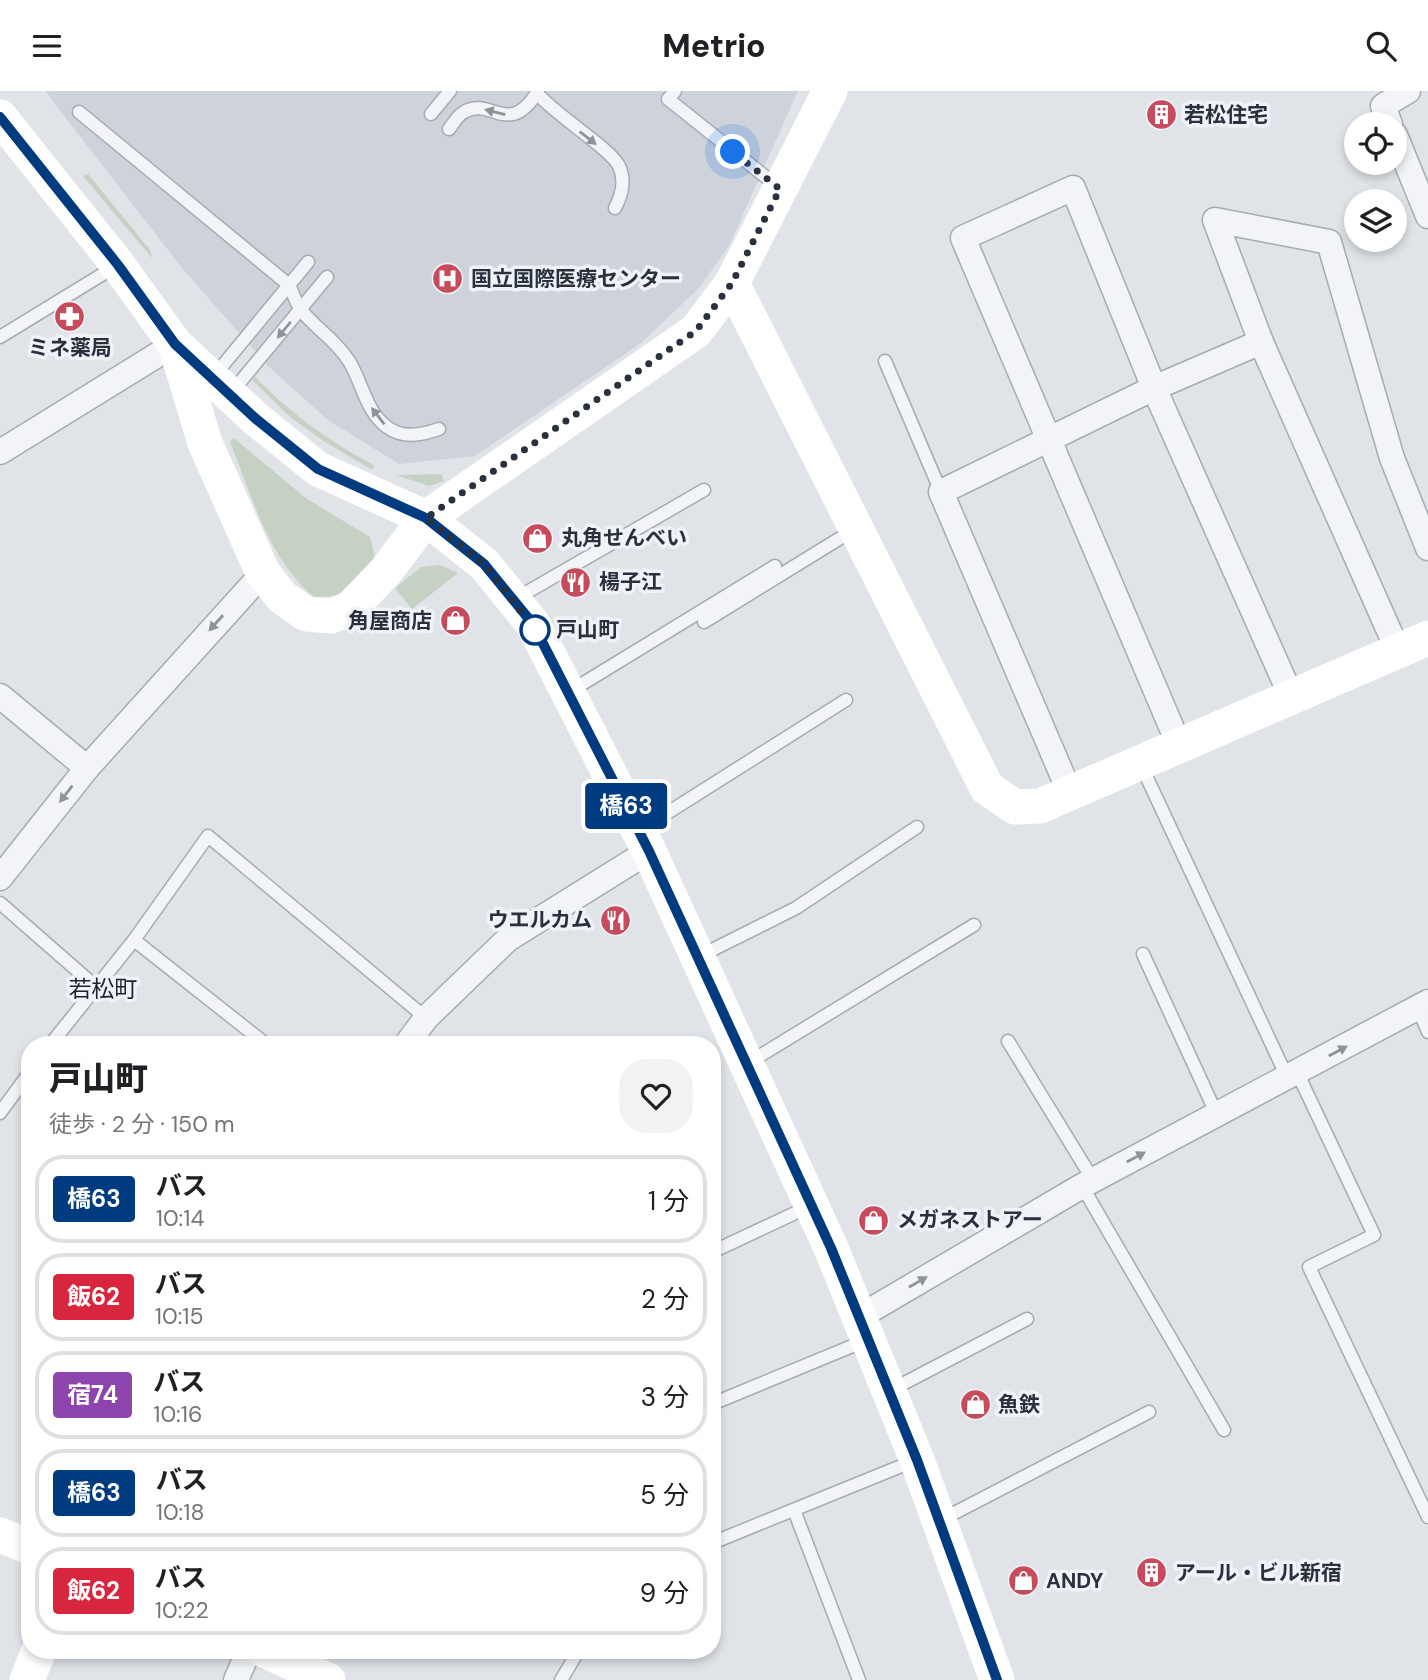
<!DOCTYPE html>
<html lang="ja">
<head>
<meta charset="utf-8">
<style>
  :root { --surface:#fff; --page:#f2f2f2; --text:#202124; --muted:#757577; --line:#e0e0e0 }
  body { margin:0; font-family:"DM Sans","Noto Sans JP",sans-serif; background:var(--page); color:var(--text); height:100vh; display:flex; flex-direction:column; font-size:26px; white-space:nowrap }
  * { box-sizing:border-box; margin:0 }
  p { font-size:23px; color:var(--muted) }
  .icon { flex:none; width:38px; height:38px; fill:none; stroke:currentColor; stroke-width:2; stroke-linecap:round; stroke-linejoin:round }
  .map { position:relative; flex:1; overflow:hidden }
  .sheet { position:absolute; left:21px; top:945px; width:700px; height:623px; display:flex; flex-direction:column; background:var(--surface); border-radius:28px; box-shadow:0 4px 10px #0003 }
  .sheet>* { flex:none }
  .badge { padding:0 14px; border-radius:5px; font-size:24px; line-height:46px }
  .controls { position:absolute; left:1344px; top:21px; display:grid; gap:14px }
  .controls a { display:grid; place-items:center; width:63px; height:63px; border-radius:50%; background:var(--surface); box-shadow:0 4px 10px #0003; font-size:35px }
  .you { position:absolute; width:35px; height:35px; margin:-18px; border:5px solid #fff; border-radius:50%; background:#1a73e8; box-shadow:0 0 0 10px #1a73e833 }
  .map>.badge { position:absolute; translate:-50% -50%; box-shadow:0 0 0 4px #fff }
  .round { display:grid; place-items:center; flex:none; width:74px; height:74px; border-radius:28px; background:var(--page) }
  .overview { display:flex; align-items:center; justify-content:space-between; height:119px; padding:0 28px }
  h1 { font-size:33px; font-weight:800; line-height:52px }
  ul { padding:0; list-style:none }
  li { display:flex; align-items:center; gap:21px; height:88px; margin:0 14px 10px; padding:0 14px; border:4px solid var(--line); border-radius:28px }
  li div { flex:1 }
  li b { display:block; font-size:26px }
  li em { font-style:normal }
  li .badge { min-width:77px; font-weight:700; text-align:center }
  header { display:flex; justify-content:space-between; align-items:center; height:91px; padding:0 28px; background:var(--surface); font-size:32px; font-weight:800 }
  .map>svg:first-child { display:block }
</style>
</head>
<body>
<header><svg class="icon" aria-label="menu" viewBox="0 0 24 24"><path d="M4 6h16M4 12h16M4 18h16"/></svg>Metrio<svg class="icon" aria-label="search" viewBox="0 0 24 24"><circle cx="10" cy="10" r="6"/><path d="M15 15l6 6"/></svg></header>
<div class="map">
<svg width="1428" height="1589" viewBox="0 0 1428 1589">
  <rect width="100%" height="100%" fill="#e0e3e8"/>
  <polygon fill="#ced2da" points="45,0 798,0 729,155 698,198 641,252 475,365 399,373 328,329 268,275 182,177"/>
  <g fill="#c5d1c2">
    <polygon points="88,83 150,159 152,167 83,85"/>
    <path d="M255 286C291 323 330 351 375 375L371 378 325 351 290 326 252 289Z"/>
    <path d="M234 347 307 408 370 446 375 467 337 505 314 506C268 467 252 405 230 351Z"/>
    <polygon points="441,383 444,390 429,395 396,384"/>
    <polygon points="440,474 458,482 412,518 395,497 421,476"/>
  </g>
  <g fill="none" stroke-linecap="round" stroke-linejoin="round">
    <defs>
      <g id="lane">
        <polyline points="675,0 668,8 777,95"/>
        <path d="M537 2C555 24 610 57 619 75 626 90 622 104 615 117"/>
        <path d="M79 21 289 194C293 202 296 212 301 219 316 238 334 247 349 270 362 291 366 321 387 336 403 348 421 344 439 338"/>
        <polyline points="431,23 450,0"/>
        <path d="M449 38C453 33 458 24 464 21 491 5 509 48 538 0"/>
        <polyline points="0,246 116,175"/>
        <polyline points="885,270 941,401"/>
        <polyline points="214,285 308,171"/>
        <polyline points="231,302 327,186"/>
        <polyline points="517,507 704,399"/>
        <polyline points="704,531 855,438"/>
        <polyline points="569,601 775,475"/>
        <polyline points="1141,674 1287,986"/>
        <polyline points="642,738 846,609"/>
        <polyline points="0,812 95,895"/>
        <polyline points="134,849 267,954"/>
        <polyline points="1143,863 1217,1024"/>
        <polyline points="700,865 796,817 917,736"/>
        <polyline points="1418,917 1428,941"/>
        <polyline points="1008,950 1093,1089"/>
        <polyline points="50,954 134,849 208,745 426,927"/>
        <polyline points="748,972 974,834"/>
        <polyline points="1297,981 1374,1144 1309,1176 1428,1426"/>
        <polyline points="0,1022 30,981"/>
        <polyline points="1082,1095 1224,1339"/>
        <polyline points="712,1161 810,1115"/>
        <polyline points="891,1299 1027,1228"/>
        <polyline points="712,1313 867,1249"/>
        <polyline points="794,1419 859,1589"/>
        <polyline points="941,1429 1149,1321"/>
        <polyline points="712,1452 916,1369"/>
        <polyline points="561,1589 579,1559"/>
      </g>
      <g id="street">
        <polyline points="1390,33 1383,15 1408,0"/>
        <polyline points="1395,44 1428,125"/>
        <polyline points="0,361 175,253"/>
        <polyline points="1398,560 1261,251 1215,129 1329,151 1392,367 1428,457"/>
        <polyline points="0,605 87,677"/>
        <polyline points="1179,654 963,147 1073,97 1154,297 1291,605"/>
        <polyline points="1070,702 941,401 1154,297 1261,251"/>
        <polyline points="0,787 87,677 263,482"/>
        <polyline points="406,954 426,927 508,848 649,760"/>
        <polyline points="859,1226 1082,1095 1428,911"/>
        <polyline points="236,1589 249,1559"/>
      </g>
    </defs>
    <use href="#lane" stroke="#a6aab2" stroke-width="15"/>
    <use href="#street" stroke="#a6aab2" stroke-width="27"/>
    <use href="#lane" stroke="#f2f4f7" stroke-width="12"/>
    <use href="#street" stroke="#f2f4f7" stroke-width="24"/>
    <g stroke="#fff" stroke-width="35">
      <polyline points="0,26 118,174 175,253 256,328 318,378 426,427 484,473 533,533 649,760 831,1157 917,1369 997,1589"/>
      <polyline points="732,192 987,697 1015,716 1040,715 1428,547"/>
      <polyline points="176,256 205,352 263,482 282,506 306,523 331,525 351,517 386,480 426,427 696,240 732,192 830,0"/>
      <polyline points="0,1444 30,1456"/>
      <polyline points="264,1559 328,1589"/>
      <polyline points="27,1589 39,1559"/>
    </g>
  </g>
  <defs><path id="oneway-solid" d="M-6-.8H1V-3.2L6.5 0L1 3.2V.8H-6Z" transform="scale(1.75)"/></defs>
  <g fill="#8e929a">
    <use href="#oneway-solid" transform="translate(495 21) rotate(-166)"/>
    <use href="#oneway-solid" transform="translate(588 47) rotate(38)"/>
    <use href="#oneway-solid" transform="translate(284 239) rotate(130)"/>
    <use href="#oneway-solid" transform="translate(378 325) rotate(-128)"/>
    <use href="#oneway-solid" transform="translate(216 532) rotate(132)"/>
    <use href="#oneway-solid" transform="translate(66 703) rotate(128)"/>
    <use href="#oneway-solid" transform="translate(1338 960) rotate(-28)"/>
    <use href="#oneway-solid" transform="translate(1136 1066) rotate(-28)"/>
    <use href="#oneway-solid" transform="translate(918 1191) rotate(-30)"/>
  </g>
  <g fill="none" stroke-linecap="round" stroke-linejoin="round">
    <defs>
      <polyline id="line" points="0,26 118,174 175,253 256,328 318,378 426,427 465,458 484,473 533,533 649,760 831,1157 917,1369 997,1589"/>
    </defs>
    <use href="#line" stroke="#fff" stroke-width="16"/>
    <use href="#line" stroke="#003b80" stroke-width="10"/>
    <polyline stroke="#2a313e" stroke-width="7" stroke-dasharray="0 12.6" points="535,539 484,473 426,427 696,240 732,192 780,98 733,61"/>
  </g>
  <defs>
    <symbol id="building-disc" viewBox="-11 -11 22 22"><circle r="9.5" fill="#c64c5d" stroke="#eff2f6"/><path d="M-4-6H4V6H1V3H-1V6H-4ZM-2.5-4.3h1.7v1.8h-1.7ZM.8-4.3h1.7v1.8H.8ZM-2.5-1h1.7V.8h-1.7ZM.8-1h1.7V.8H.8Z" fill="#fff"/></symbol>
    <symbol id="hospital-disc" viewBox="-11 -11 22 22"><circle r="9.5" fill="#c64c5d" stroke="#eff2f6"/><path d="M-5-5h3v3.5h4V-5h3V5h-3V1.5h-4V5h-3Z" fill="#fff"/></symbol>
    <symbol id="pharmacy-disc" viewBox="-11 -11 22 22"><circle r="9.5" fill="#c64c5d" stroke="#eff2f6"/><path d="M-2-6h4v4h4v4h-4v4h-4v-4h-4v-4h4Z" fill="#fff"/></symbol>
    <symbol id="shop-disc" viewBox="-11 -11 22 22"><circle r="9.5" fill="#c64c5d" stroke="#eff2f6"/><path d="M-5-2.5h2.3a2.7 3.5 0 0 1 5.4 0H5L5.5 6h-11ZM-1.5-2.5h3a1.5 2.3 0 0 0-3 0Z" fill="#fff"/></symbol>
    <symbol id="restaurant-disc" viewBox="-11 -11 22 22"><circle r="9.5" fill="#c64c5d" stroke="#eff2f6"/><path d="M-5-6h1v4h1v-4h1v4h1v-4h1v5L-1.5 .5V6h-2V.5L-5-1ZM5-6V6H3V1.5H1.5Q1.5-4 5-6Z" fill="#fff"/></symbol>
  </defs>
  <g fill-rule="evenodd">
    <use href="#building-disc" x="1144" y="6" width="35" height="35"/>
    <use href="#hospital-disc" x="430" y="170" width="35" height="35"/>
    <use href="#pharmacy-disc" x="52" y="208" width="35" height="35"/>
    <use href="#shop-disc" x="520" y="430" width="35" height="35"/>
    <use href="#restaurant-disc" x="558" y="474" width="35" height="35"/>
    <use href="#shop-disc" x="438" y="512" width="35" height="35"/>
    <use href="#restaurant-disc" x="598" y="812" width="35" height="35"/>
    <use href="#shop-disc" x="856" y="1112" width="35" height="35"/>
    <use href="#shop-disc" x="958" y="1296" width="35" height="35"/>
    <use href="#building-disc" x="1134" y="1464" width="35" height="35"/>
    <use href="#shop-disc" x="1006" y="1472" width="35" height="35"/>
  </g>
  <circle fill="#fff" stroke="#003b80" stroke-width="3.5" cx="535" cy="539" r="14"/>
  <g text-anchor="middle" stroke-width="7" stroke-linejoin="round" paint-order="stroke">
    <g font-size="21" font-weight="bold" fill="#2a313e" stroke="#eff2f6" text-anchor="start">
      <text x="1184" y="31">若松住宅</text>
      <text x="471" y="195">国立国際医療センター</text>
      <text x="70" y="264" text-anchor="middle">ミネ薬局</text>
      <text x="561" y="454">丸角せんべい</text>
      <text x="599" y="498">楊子江</text>
      <text x="432" y="537" text-anchor="end">角屋商店</text>
      <text x="592" y="836" text-anchor="end">ウエルカム</text>
      <text x="897" y="1136">メガネストアー</text>
      <text x="998" y="1321">魚鉄</text>
      <text x="1175" y="1489">アール・ビル新宿</text>
      <text x="1046" y="1497">ANDY</text>
    </g>
    <g font-size="21" font-weight="bold" fill="#2a313e" stroke="#eff2f6" text-anchor="start">
      <text x="556" y="546">戸山町</text>
    </g>
    <g font-size="23" fill="#1c222f" stroke="#eff2f6">
      <text x="103" y="906">若松町</text>
    </g>
  </g>
</svg>
<div class="controls">
<a><svg class="icon" aria-label="locate" viewBox="0 0 24 24"><circle cx="12" cy="12" r="6"/><path d="M12 2v4M12 18v4M2 12h4M18 12h4"/></svg></a>
<a><svg class="icon" aria-label="layers" viewBox="0 0 24 24"><path d="M12 4l9 5-9 5-9-5zM3 14l9 5 9-5"/></svg></a>
</div>
<div class="you" style="left:733px;top:61px"></div>
<b class="badge" style="left:626px;top:715px;background:#003b80;color:#fff">橋63</b>
<section class="sheet">
<div class="overview"><div><h1>戸山町</h1><p>徒歩 · 2 分 · 150 m</p></div><a class="round"><svg class="icon" aria-label="heart" viewBox="0 0 24 24"><path d="M12 20l-8-8c-3-5 5-10 8-4 3-6 11-1 8 4z"/></svg></a></div>
<ul>
<li><span class="badge" style="background:#003b80;color:#fff">橋63</span><div><b>バス</b><p>10:14</p></div><em>1 分</em></li>
<li><span class="badge" style="background:#d7263d;color:#fff">飯62</span><div><b>バス</b><p>10:15</p></div><em>2 分</em></li>
<li><span class="badge" style="background:#8e44ad;color:#fff">宿74</span><div><b>バス</b><p>10:16</p></div><em>3 分</em></li>
<li><span class="badge" style="background:#003b80;color:#fff">橋63</span><div><b>バス</b><p>10:18</p></div><em>5 分</em></li>
<li><span class="badge" style="background:#d7263d;color:#fff">飯62</span><div><b>バス</b><p>10:22</p></div><em>9 分</em></li>
</ul>
</section>
</div>
</body>
</html>
